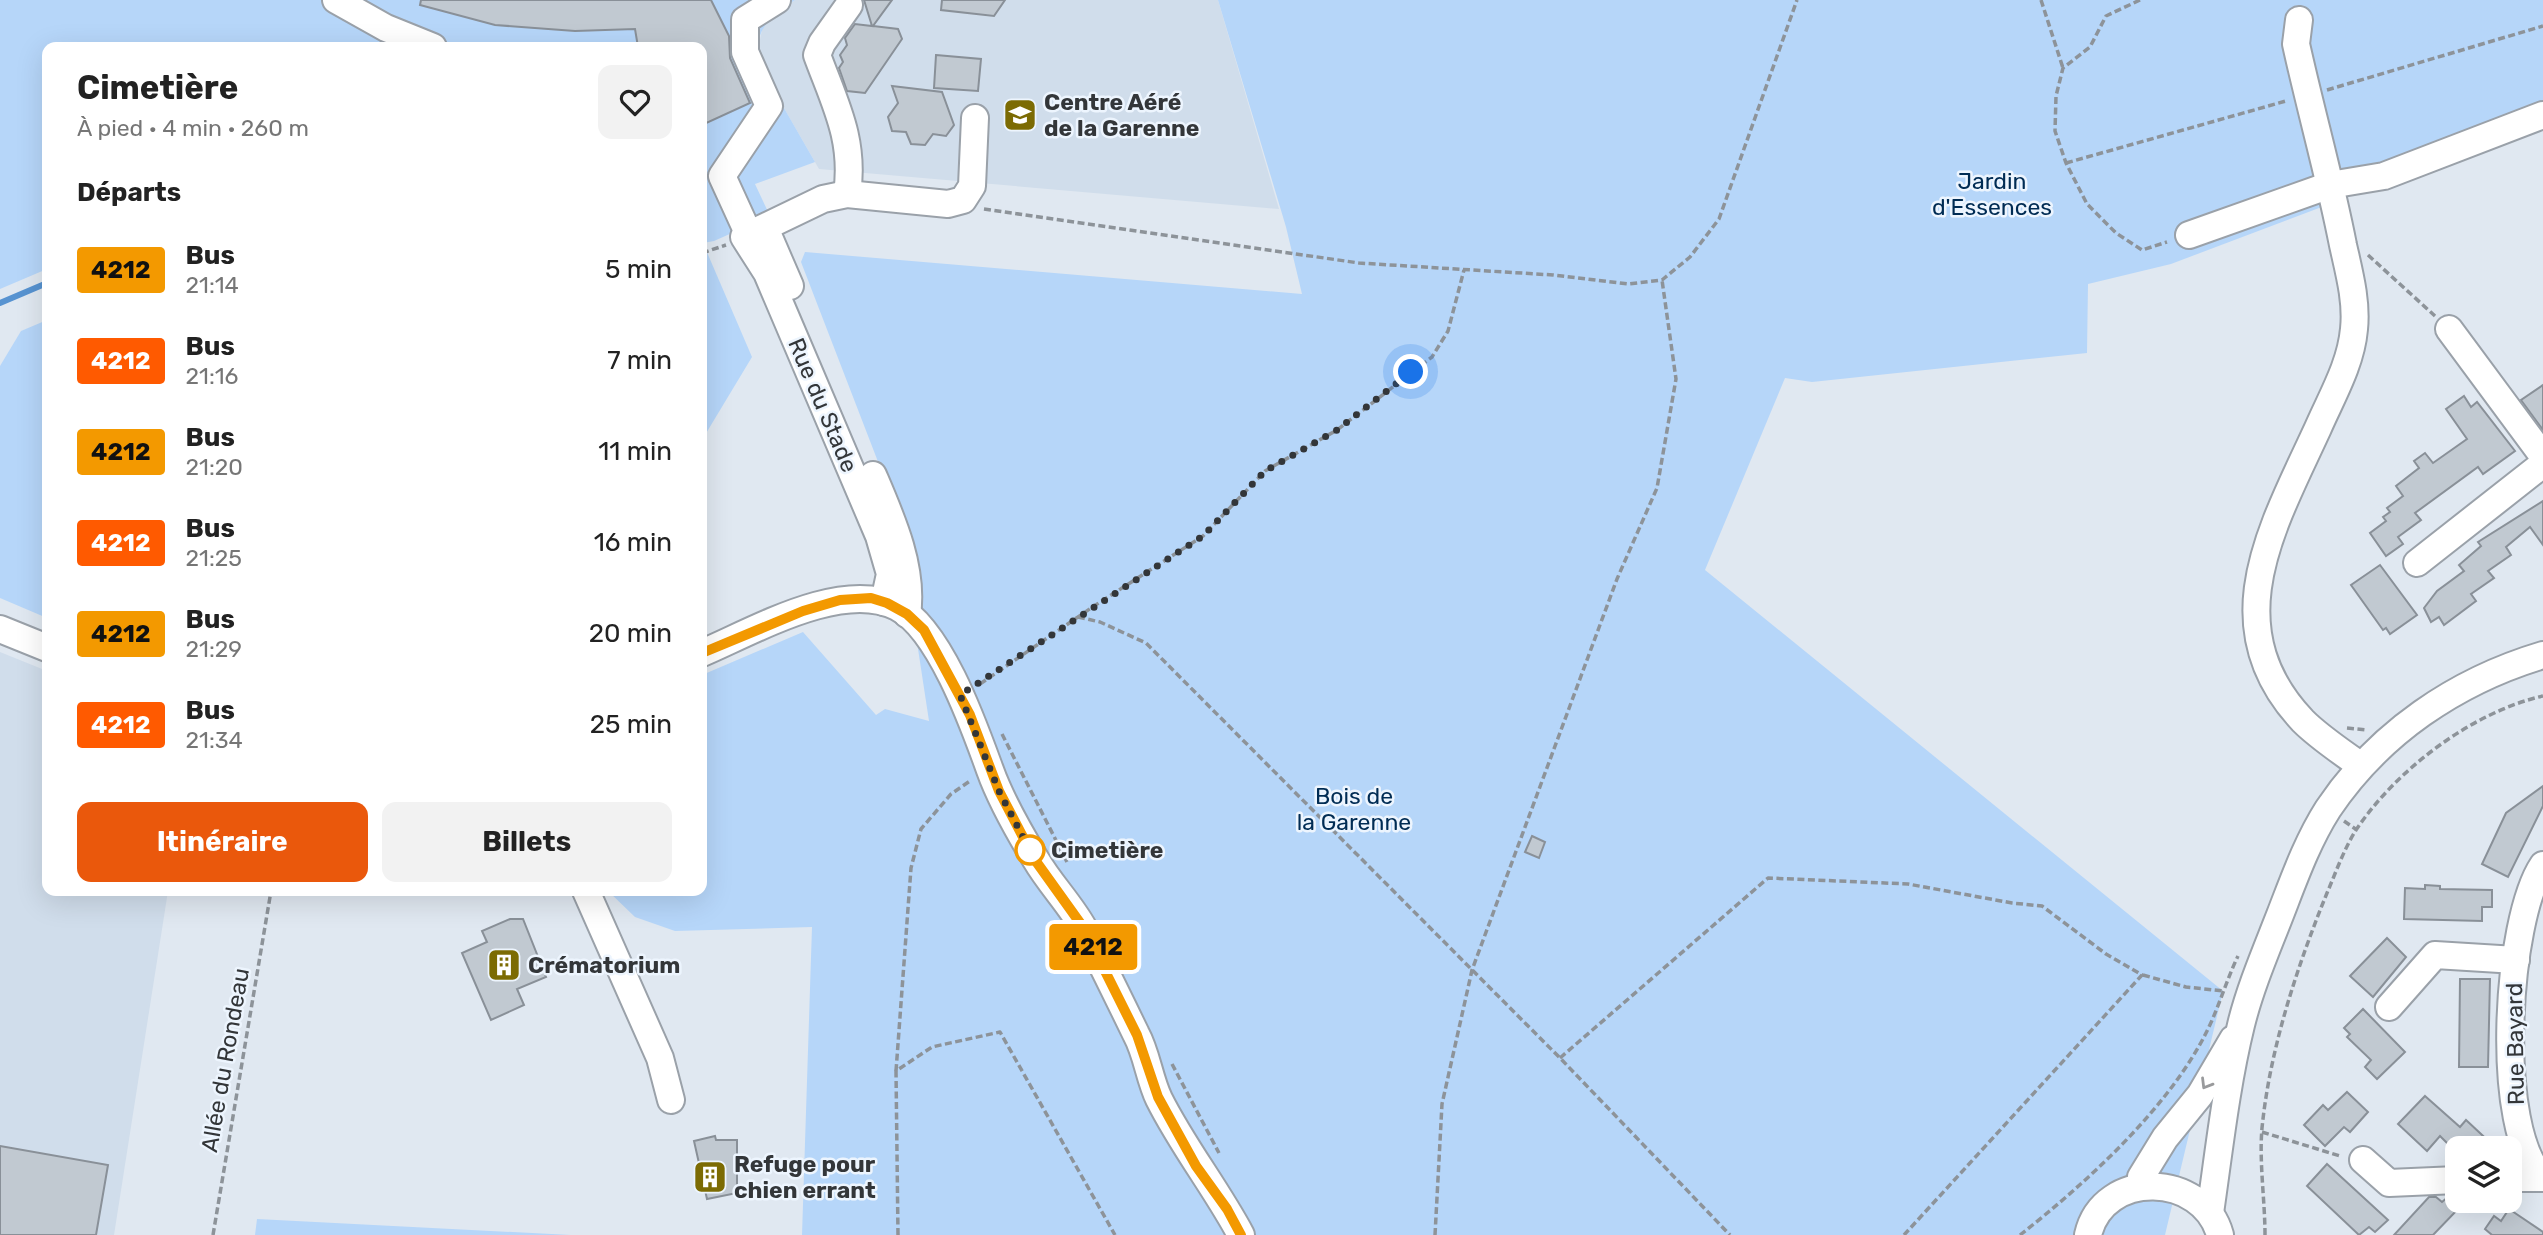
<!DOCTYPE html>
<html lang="fr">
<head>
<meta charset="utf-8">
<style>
  :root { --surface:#fff; --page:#f2f2f2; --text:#222; --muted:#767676; --accent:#ea580c }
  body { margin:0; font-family:Rubik,sans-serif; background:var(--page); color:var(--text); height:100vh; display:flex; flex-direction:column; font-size:26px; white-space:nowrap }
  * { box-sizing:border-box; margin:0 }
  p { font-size:23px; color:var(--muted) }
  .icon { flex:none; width:38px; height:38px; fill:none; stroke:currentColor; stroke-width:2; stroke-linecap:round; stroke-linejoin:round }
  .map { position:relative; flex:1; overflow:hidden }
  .panel { position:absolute; left:42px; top:42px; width:665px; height:854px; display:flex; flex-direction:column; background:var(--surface); border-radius:14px; box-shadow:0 7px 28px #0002 }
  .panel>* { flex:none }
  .badge { padding:0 14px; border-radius:5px; font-size:24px; line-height:46px }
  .controls { position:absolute; left:2445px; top:1136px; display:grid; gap:14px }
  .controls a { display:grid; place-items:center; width:77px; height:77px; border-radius:14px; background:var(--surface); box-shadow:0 7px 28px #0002; font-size:35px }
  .you { position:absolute; width:35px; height:35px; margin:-18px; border:5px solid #fff; border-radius:50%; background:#1a73e8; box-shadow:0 0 0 10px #1a73e833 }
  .map>.badge { position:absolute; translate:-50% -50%; box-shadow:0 0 0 4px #fff }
  h2 { padding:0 35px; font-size:26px; line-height:63px }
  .round { display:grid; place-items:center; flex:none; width:74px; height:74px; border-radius:14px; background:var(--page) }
  .headline { display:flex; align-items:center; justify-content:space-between; height:119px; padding:0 35px }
  h1 { font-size:33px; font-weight:700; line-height:52px }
  .button { display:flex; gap:14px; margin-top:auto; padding:14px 35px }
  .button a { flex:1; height:80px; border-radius:14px; background:var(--accent); color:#fff; font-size:28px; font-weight:700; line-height:80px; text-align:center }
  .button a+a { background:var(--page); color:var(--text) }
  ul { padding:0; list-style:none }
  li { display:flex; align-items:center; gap:21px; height:91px; padding:0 35px }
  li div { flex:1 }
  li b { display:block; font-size:26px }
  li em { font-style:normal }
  li .badge { min-width:77px; font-weight:700; text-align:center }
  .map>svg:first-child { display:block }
</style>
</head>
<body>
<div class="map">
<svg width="2543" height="1235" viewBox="0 0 2543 1235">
  <rect width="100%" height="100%" fill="#e0e8f1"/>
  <g fill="#d0ddeb">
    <polygon points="795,0 1218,0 1279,209 819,169 761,68 757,52 763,26"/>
    <polygon points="0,652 47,671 47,891 168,891 114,1235 0,1235"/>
  </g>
  <g fill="#b6d6f9">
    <path d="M0 0H795C766 21 752 30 761 68L815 162 755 184 770 216 714 241 703 243 752 357 702 440V47H47V269L0 289Z"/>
    <polygon points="1218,0 2543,0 2543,123 2171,264 2088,284 2087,353 1812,382 1785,378 1705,570 2223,991 2165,1235 802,1235 812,927 675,931 635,917 608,891 702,891 702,675 803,632 876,715 885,709 929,721 897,511 801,262 805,252 1302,294 1286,227"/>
    <polygon points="47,320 47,618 0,598 0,366 21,331"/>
    <polygon points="257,1219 571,1235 255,1235"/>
  </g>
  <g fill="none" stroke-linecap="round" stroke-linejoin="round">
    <polyline stroke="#5793d1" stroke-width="6" points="0,303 47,283"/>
  </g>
  <g fill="#c1c9d1" stroke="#899098" stroke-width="2">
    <polygon points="421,0 711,0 729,36 730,58 750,103 702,125 702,47 638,47 635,29 575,31 495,25 420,5"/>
    <polygon points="864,0 892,0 873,26 898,29 902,39 865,93 847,91 839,68 843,62 840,55 847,45 845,38 855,24 872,26"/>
    <polygon points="942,0 1005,0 994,16 941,10"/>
    <polygon points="936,55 981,59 978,91 934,88"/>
    <polygon points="892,86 942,92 954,125 946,136 933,134 925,145 911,144 906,132 892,131 888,117 898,103"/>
    <polygon points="2543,385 2543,430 2521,400"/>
    <polygon points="2464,396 2471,407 2477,402 2515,451 2483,474 2478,467 2415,513 2421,520 2398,537 2403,544 2386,556 2370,533 2386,521 2383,517 2390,512 2387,508 2403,496 2396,486 2419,468 2414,461 2425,453 2433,463 2467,439 2446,409"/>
    <polygon points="2543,501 2543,545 2530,527 2506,547 2511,555 2488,571 2494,578 2471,594 2476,601 2444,625 2439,617 2431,622 2424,608 2437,591 2464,571 2459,565 2481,546 2478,542"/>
    <polygon points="2380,565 2417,615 2390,634 2386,628 2383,630 2351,585"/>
    <polygon points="2543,786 2543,806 2508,877 2482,864 2506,813"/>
    <polygon points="1532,836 1545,842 1539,858 1525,852"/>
    <polygon points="2425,885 2440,886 2440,889 2492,890 2492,907 2482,907 2482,921 2404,919 2405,888 2425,889"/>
    <polygon points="510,919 523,919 546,977 517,989 524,1005 491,1020 462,953 487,942 482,931"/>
    <polygon points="2387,938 2406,957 2373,997 2350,976"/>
    <polygon points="2460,979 2490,979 2488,1067 2459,1067"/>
    <polygon points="2363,1009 2405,1052 2377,1079 2365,1067 2371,1060 2347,1037 2350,1034 2344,1028"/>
    <polygon points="2347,1092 2368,1112 2350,1132 2344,1127 2325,1146 2304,1125 2323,1105 2328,1110"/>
    <polygon points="2425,1096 2460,1127 2466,1120 2496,1148 2452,1148 2440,1136 2427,1151 2398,1124"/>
    <polygon points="715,1136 716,1140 737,1140 737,1193 707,1199 694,1141"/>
    <polygon points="0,1146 108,1165 96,1235 0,1235"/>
    <polygon points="2327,1164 2388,1220 2375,1232 2369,1227 2359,1235 2307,1186"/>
    <polygon points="2449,1196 2460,1207 2433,1235 2394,1235 2429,1197 2436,1197 2442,1202"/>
    <polygon points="2509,1209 2543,1232 2543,1235 2492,1235 2485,1229 2494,1216 2501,1221"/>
  </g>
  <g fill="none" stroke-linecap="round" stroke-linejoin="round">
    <defs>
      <g id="minor">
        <polyline points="336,0 386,28 433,47"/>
        <path d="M2299 20 2296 44C2311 112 2330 178 2343 245 2349 272 2357 301 2354 329 2351 364 2332 396 2318 428 2273 526 2213 626 2303 721 2320 738 2342 752 2361 766"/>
        <path d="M847 194C855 140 835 104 817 55L822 43 849 5"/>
        <polyline points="765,228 790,286"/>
        <polyline points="749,235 722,176 769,106 745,52 745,20 777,0"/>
        <polyline points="2189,235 2330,185 2384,176 2543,115"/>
        <polyline points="2449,329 2543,456"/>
        <path d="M873 475C891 517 914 568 907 614"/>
        <polyline points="2417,563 2543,464"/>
        <polyline points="884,602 890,574 879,536 767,273 744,237 823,199 847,194 948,204 963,200 972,186 975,118"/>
        <polyline points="0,629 47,648"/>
        <path d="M702 653C754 631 842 579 897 607 940 629 974 726 990 770 1001 801 1019 832 1036 860 1050 884 1071 905 1084 929 1102 964 1119 999 1136 1034 1147 1054 1149 1078 1159 1099 1183 1147 1216 1188 1241 1235"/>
        <path d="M2543 865C2506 920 2493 1131 2543 1178"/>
        <polyline points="586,891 660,1058 671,1100"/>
        <polyline points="2389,1007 2435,955 2516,960"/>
        <polyline points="2363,1160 2389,1183 2457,1180"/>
        <polyline points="2510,1178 2543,1178"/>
        <polyline points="2143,1186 2141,1177 2165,1138 2200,1095 2233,1039"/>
        <path d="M2210 1213C2219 1151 2226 1086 2241 1025 2250 988 2266 951 2280 915 2294 879 2307 842 2328 809 2379 733 2456 681 2543 655"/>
        <path d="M2088 1235C2103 1169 2203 1172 2220 1235"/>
      </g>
    </defs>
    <use href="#minor" stroke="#9aa1a9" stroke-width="30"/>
    <g stroke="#8d9399" stroke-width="3.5" stroke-dasharray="7 3.5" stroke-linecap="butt">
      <polyline points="2041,0 2063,68"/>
      <polyline points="2140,0 2106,16 2090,47 2063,68 2056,96 2055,131 2066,163 2087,204 2116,233 2142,250 2167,242"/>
      <polyline points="2327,90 2543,26"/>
      <polyline points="2066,163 2286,101"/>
      <polyline points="984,209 1359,263 1553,275 1629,284 1662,280 1690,257 1719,219 1797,0"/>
      <polyline points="702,253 726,245"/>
      <polyline points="2368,255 2435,316"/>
      <polyline points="1078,617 1100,622 1146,643 1560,1058 1730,1235"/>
      <polyline points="980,684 1094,606 1203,536 1265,471 1337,430 1432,357 1448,331 1464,270"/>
      <polyline points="2347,728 2367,730"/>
      <polyline points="1002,734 1068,864"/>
      <polyline points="2344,821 2357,830"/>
      <polyline points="2143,975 2186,987 2223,991"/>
      <polyline points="1560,1058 1768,878 1908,884 2012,903 2042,906 2106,954 2142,975 1904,1235"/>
      <polyline points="1172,1064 1219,1153"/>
      <polyline points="896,1071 911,868 921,829 951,794 970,781"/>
      <polyline points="2262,1132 2340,1156"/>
      <polyline points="213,1235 271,891"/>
      <polyline points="898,1235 896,1071 932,1047 1000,1032 1115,1235"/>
      <polyline points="1435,1235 1442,1104 1472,970 1617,579 1657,488 1676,379 1662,280"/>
      <path d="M2020 1235C2086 1183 2169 1108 2207 1031 2219 1007 2226 981 2238 956"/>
      <path d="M2265 1235C2265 1200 2259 1163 2262 1128 2270 1048 2297 967 2327 893 2336 872 2344 849 2356 830 2396 770 2472 712 2543 696"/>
    </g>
    <use href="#minor" stroke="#fff" stroke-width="26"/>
  </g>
  <defs><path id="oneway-chevron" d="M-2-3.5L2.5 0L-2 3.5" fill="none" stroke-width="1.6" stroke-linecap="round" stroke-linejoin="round" transform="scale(1.75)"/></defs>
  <use stroke="#999a9c" href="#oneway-chevron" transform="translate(2206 1084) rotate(121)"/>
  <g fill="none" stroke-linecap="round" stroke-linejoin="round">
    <defs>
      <polyline id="line" points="702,653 803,611 840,600 871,598 887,603 907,614 924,630 970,715 999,791 1035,860 1083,927 1137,1035 1158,1097 1196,1166 1227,1209 1241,1235"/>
    </defs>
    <use href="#line" stroke="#fff" stroke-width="16"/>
    <use href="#line" stroke="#f39900" stroke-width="10"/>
    <polyline stroke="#333639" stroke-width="7" stroke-dasharray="0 12.6" points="1030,850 1035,860 999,791 960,695 1203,536 1265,471 1337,430 1411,372"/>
  </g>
  <defs>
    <symbol id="school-square" viewBox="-11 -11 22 22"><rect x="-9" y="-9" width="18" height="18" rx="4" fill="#7c6b03" stroke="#edf5fe"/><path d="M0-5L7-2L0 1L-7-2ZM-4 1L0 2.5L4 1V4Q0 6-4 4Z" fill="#fff"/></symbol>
    <symbol id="building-square" viewBox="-11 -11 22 22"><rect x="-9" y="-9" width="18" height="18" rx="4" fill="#7c6b03" stroke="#edf5fe"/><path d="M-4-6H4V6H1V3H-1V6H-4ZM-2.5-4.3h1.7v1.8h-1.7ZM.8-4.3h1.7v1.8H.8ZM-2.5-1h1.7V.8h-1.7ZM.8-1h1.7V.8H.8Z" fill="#fff"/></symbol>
  </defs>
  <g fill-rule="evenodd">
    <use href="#school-square" x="1001" y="96" width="38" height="38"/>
    <use href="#building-square" x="485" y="946" width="38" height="38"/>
    <use href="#building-square" x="691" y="1158" width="38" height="38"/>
  </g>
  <circle fill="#fff" stroke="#f39900" stroke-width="3.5" cx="1030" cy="850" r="14"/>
  <g text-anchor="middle" stroke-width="5" stroke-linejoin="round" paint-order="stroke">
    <g font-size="23" font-weight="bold" fill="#333639" stroke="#edf5fe" text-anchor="start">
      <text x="1044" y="110">Centre Aéré<tspan x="1044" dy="26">de la Garenne</tspan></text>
      <text x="528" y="973">Crématorium</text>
      <text x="734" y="1172">Refuge pour<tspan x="734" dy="26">chien errant</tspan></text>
    </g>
    <g font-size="23" fill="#002c54" stroke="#edf5fe">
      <text x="1992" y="189">Jardin<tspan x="1992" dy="26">d'Essences</tspan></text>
      <text x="1354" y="804">Bois de<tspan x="1354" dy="26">la Garenne</tspan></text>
    </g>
    <g font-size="23" fill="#333639" stroke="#edf5fe">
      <text transform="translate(823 405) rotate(67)" y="8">Rue du Stade</text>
      <text transform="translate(2515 1044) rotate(-91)" y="8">Rue Bayard</text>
      <text transform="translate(225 1060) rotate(-80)" y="8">Allée du Rondeau</text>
    </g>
    <g font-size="23" font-weight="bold" fill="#333639" stroke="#edf5fe" text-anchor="start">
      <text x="1051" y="858">Cimetière</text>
    </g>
  </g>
</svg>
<div class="controls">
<a><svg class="icon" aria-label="layers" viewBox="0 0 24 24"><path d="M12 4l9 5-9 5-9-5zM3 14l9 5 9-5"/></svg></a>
</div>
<div class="you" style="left:1411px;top:372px"></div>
<b class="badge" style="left:1093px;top:947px;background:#f39900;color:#111">4212</b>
<section class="panel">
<div class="headline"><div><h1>Cimetière</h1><p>À pied · 4 min · 260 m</p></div><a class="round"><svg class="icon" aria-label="heart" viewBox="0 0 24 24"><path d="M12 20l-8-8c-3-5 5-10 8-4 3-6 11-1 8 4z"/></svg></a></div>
<h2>Départs</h2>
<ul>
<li><span class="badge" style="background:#f39900;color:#111">4212</span><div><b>Bus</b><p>21:14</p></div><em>5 min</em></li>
<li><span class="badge" style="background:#ff5a00;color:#fff">4212</span><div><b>Bus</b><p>21:16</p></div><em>7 min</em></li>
<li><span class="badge" style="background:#f39900;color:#111">4212</span><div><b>Bus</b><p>21:20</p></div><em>11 min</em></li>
<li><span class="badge" style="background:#ff5a00;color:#fff">4212</span><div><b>Bus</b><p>21:25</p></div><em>16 min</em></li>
<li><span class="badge" style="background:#f39900;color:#111">4212</span><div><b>Bus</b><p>21:29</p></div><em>20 min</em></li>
<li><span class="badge" style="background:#ff5a00;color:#fff">4212</span><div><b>Bus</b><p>21:34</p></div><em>25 min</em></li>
</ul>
<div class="button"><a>Itinéraire</a><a>Billets</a></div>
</section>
</div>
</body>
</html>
